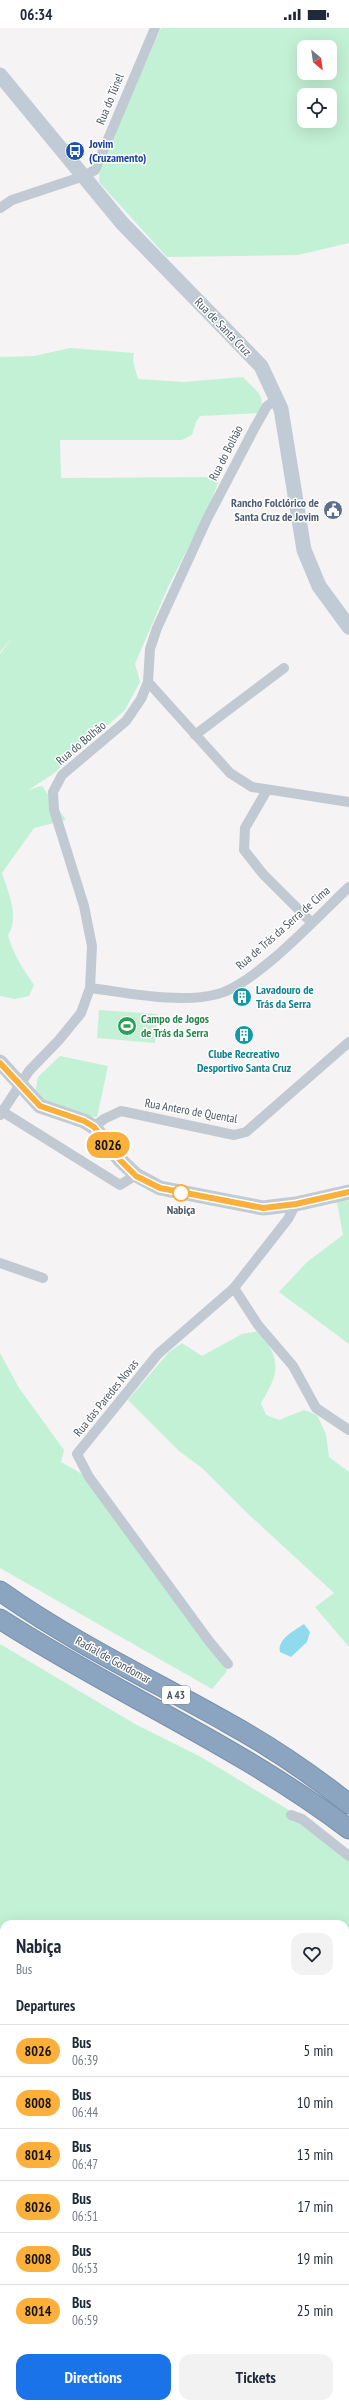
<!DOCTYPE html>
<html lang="en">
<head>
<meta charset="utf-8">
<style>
  :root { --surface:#fff; --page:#f2f2f3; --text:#1f2937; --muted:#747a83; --line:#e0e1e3; --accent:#1a73e8 }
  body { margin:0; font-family:"PT Sans Narrow",sans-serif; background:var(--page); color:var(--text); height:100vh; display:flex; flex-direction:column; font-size:15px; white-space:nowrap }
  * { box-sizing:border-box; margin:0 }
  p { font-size:13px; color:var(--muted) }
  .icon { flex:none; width:22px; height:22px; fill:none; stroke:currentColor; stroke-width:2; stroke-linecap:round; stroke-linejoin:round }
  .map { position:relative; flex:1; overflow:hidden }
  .sheet { position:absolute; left:0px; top:1892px; width:349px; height:488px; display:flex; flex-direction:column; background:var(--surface); border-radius:12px 12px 0 0; box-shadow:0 4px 16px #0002 }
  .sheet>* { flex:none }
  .badge { padding:0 8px; border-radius:13px; font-size:14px; line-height:26px }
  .needle { width:26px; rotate:151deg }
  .controls { position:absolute; left:297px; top:12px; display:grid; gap:8px }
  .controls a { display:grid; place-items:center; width:40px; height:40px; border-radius:8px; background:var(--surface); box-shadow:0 4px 16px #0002; font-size:20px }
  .map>.badge { position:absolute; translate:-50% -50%; box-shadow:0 0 0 2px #fff }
  h2 { padding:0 16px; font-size:15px; line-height:36px }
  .round { display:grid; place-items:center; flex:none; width:42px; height:42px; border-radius:12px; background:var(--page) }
  .overview { display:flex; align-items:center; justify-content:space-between; height:68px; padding:0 16px }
  h1 { font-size:19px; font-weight:600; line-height:30px }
  .cta { display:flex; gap:8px; margin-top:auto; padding:8px 16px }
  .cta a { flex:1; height:46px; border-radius:12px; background:var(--accent); color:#fff; font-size:16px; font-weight:600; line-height:46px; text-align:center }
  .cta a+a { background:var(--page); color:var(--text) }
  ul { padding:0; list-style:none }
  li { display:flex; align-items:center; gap:12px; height:52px; padding:0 16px; border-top:1px solid var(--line) }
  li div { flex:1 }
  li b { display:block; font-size:15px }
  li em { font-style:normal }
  li .badge { min-width:44px; font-weight:700; text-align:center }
  .status { display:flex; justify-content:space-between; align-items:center; height:28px; padding:0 20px; background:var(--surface); direction:ltr }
  .status svg { height:11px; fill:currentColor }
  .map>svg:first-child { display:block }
</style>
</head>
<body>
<div class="status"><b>06:34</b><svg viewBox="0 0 49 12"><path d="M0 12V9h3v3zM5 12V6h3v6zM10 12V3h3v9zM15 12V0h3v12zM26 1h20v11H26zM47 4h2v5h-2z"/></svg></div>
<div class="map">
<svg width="349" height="2380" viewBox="0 0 349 2380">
  <rect width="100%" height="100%" fill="#f5f3f3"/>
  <g fill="#c3f1d5" fill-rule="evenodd">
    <path d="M161 0H349V215L298 227 167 229 99 154 100 139ZM304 19H330V45H304ZM304 67H330V93H304Z"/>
    <path d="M70 320 134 325 133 333 138 351 184 354 243 349C255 363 265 364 261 385L200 388 196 394 192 407 182 412H60L61 450 220 449 209 479 168 559 135 636 140 654 125 682 53 746 28 762 42 758 66 792 34 800 2 845C8 864 20 889 8 907 13 926 23 941 34 957L29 968 15 971 0 968V626L12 610 0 624V329L34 328Z"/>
    <polygon points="99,982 157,986 155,1015 97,1010"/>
    <path d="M60 1028 108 1038 97 1089C73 1087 54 1082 35 1066L38 1049Z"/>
    <polygon points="349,1172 349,1316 279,1264 307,1234 343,1207 337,1174"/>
    <path d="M260 1303C281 1334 280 1343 261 1375L266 1387 279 1392 304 1382 317 1387 326 1406 329 1429 349 1444V1619L315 1579 334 1565 246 1484 202 1440 179 1423 128 1372 169 1324 182 1315 202 1328 242 1306Z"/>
    <polygon points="0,1325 19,1360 64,1422 61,1434 82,1446 184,1580 227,1643 212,1661 0,1540"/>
    <polygon points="0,1616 135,1696 201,1729 332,1808 349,1823 349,2380 287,2380 280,2376 345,2376 345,1896 4,1896 4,2204 0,2203"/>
    <polygon points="200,2376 233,2376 237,2380 197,2380"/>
  </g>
  <path fill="#90daee" d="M304 1596 310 1604 307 1614 291 1629 280 1624C277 1611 294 1603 304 1596Z"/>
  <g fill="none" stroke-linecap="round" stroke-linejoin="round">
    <g stroke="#90daee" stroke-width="17">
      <polyline points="0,2225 4,2228"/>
      <polyline points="222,2376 228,2380"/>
    </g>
    <defs>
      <g id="highway">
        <path d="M0 1563C72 1614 152 1652 228 1695 270 1718 311 1746 349 1776"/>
        <path d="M0 1591C115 1665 239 1718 349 1801"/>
      </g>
    </defs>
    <use href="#highway" stroke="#7690ad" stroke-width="21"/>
    <g stroke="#c1cad2" stroke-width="10">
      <polyline points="0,180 12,172 84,148 95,142 155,0"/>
      <polyline points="148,654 230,745 252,759 349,774"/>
      <polyline points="195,707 284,640"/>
      <polyline points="267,762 245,800 244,822 263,846 311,894"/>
      <path d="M90 960C129 965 180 976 218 966 257 955 318 888 349 859"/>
      <polyline points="0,1082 120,1157 136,1147"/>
      <polyline points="0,1087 29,1043 59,1012 81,985 90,960 92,918 84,878 54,782 53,764 62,747 126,693 141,671 148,654 150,621 157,600 207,491 255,399 267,378 277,371"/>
      <polyline points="94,1099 104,1091 121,1083 234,1107 246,1104 349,1014"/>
      <polyline points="0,1235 43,1250"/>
      <polyline points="234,1260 258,1297 293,1338 316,1380 349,1402"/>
      <polyline points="228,1636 209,1613 89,1449 77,1426 158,1326 234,1260 288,1191 296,1176"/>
      <polyline points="291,1787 302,1791 349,1828"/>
    </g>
    <g stroke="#c1cbd6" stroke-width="15">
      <polyline points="0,47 122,195 261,338 281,381 304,522 319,558 349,599"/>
      <polyline points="0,1034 40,1078 84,1093 94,1099 120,1132 136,1147 160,1160 263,1180 296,1176 349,1164"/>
    </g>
    <use href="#highway" stroke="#8ba5c1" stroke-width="19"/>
  </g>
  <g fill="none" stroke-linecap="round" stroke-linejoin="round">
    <defs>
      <polyline id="line" points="0,1035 40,1078 84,1093 94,1099 120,1132 136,1148 160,1160 263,1180 296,1176 349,1164"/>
    </defs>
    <use href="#line" stroke="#fff" stroke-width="9"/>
    <use href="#line" stroke="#fbb03b" stroke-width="6"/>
  </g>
  <defs>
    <symbol id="bus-disc" viewBox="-11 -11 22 22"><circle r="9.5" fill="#1a4fb4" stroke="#fff"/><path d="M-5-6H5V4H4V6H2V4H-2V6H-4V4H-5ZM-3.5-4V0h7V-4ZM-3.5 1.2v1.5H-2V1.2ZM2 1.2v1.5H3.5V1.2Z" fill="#fff"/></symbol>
    <symbol id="civic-disc" viewBox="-11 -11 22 22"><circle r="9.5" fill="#5c6f8a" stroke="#fff"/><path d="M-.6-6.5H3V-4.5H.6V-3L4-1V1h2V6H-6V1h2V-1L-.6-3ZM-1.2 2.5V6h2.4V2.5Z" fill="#fff"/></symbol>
    <symbol id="building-disc" viewBox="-11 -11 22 22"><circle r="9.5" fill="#0f9aa8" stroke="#fff"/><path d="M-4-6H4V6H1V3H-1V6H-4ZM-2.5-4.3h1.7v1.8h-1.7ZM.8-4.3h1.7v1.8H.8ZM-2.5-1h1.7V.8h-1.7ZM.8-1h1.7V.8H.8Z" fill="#fff"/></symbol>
    <symbol id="stadium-disc" viewBox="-11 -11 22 22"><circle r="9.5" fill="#2e9e5b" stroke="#fff"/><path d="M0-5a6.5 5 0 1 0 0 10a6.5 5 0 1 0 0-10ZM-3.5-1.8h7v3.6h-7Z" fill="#fff"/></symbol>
  </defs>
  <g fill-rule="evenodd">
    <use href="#bus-disc" x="64" y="112" width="22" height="22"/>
    <use href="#civic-disc" x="322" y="471" width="22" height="22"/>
    <use href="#building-disc" x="231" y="958" width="22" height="22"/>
    <use href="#stadium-disc" x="116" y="987" width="22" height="22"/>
    <use href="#building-disc" x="233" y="996" width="22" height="22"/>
  </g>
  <circle fill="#fff" stroke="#fbb03b" stroke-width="2" cx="181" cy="1165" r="8"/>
  <g text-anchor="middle" stroke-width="3" stroke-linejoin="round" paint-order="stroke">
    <rect fill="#fff" stroke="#808990" stroke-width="1" x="162" y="1658" width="28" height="18" rx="3"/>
    <g font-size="11" font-weight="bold" fill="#4a5661">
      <text x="176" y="1671">A 43</text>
    </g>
    <g font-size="12" fill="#4a5661" stroke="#fff">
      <text transform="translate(110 71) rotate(-68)" y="4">Rua do Túnel</text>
      <text transform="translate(223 299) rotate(46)" y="4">Rua de Santa Cruz</text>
      <text transform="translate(226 425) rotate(-63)" y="4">Rua do Bolhão</text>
      <text transform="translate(81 715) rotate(-40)" y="4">Rua do Bolhão</text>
      <text transform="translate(283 900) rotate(-41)" y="4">Rua de Trás da Serra de Cima</text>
      <text transform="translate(191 1083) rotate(10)" y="4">Rua Antero de Quental</text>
      <text transform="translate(106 1370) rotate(-51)" y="4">Rua das Paredes Novas</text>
      <text transform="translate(113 1632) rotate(29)" y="4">Radial de Gondomar</text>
    </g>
    <g font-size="12" font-weight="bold" fill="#164399" stroke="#fff" text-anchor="start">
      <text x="89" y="120">Jovim<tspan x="89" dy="14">(Cruzamento)</tspan></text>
    </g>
    <g font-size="12" font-weight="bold" fill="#4e5e75" stroke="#fff" text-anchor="end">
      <text x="319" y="479">Rancho Folclórico de<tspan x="319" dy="14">Santa Cruz de Jovim</tspan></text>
    </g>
    <g font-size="12" font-weight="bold" fill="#0d838f" stroke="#fff" text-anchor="start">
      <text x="256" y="966">Lavadouro de<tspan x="256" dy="14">Trás da Serra</tspan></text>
      <text x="244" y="1030" text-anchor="middle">Clube Recreativo<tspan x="244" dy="14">Desportivo Santa Cruz</tspan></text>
    </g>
    <g font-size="12" font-weight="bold" fill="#27864d" stroke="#fff" text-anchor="start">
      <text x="141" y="995">Campo de Jogos<tspan x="141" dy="14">de Trás da Serra</tspan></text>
    </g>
    <g font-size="12" font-weight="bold" fill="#4a5661" stroke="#fff">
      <text x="181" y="1186">Nabiça</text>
    </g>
  </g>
</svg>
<div class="controls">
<a><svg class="needle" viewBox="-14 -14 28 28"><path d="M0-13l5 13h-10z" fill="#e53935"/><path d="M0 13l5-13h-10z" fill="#747a83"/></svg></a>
<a><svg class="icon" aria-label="locate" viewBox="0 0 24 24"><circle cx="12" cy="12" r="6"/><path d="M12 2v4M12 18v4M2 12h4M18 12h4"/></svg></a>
</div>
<b class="badge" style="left:108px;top:1117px;background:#fbb03b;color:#111">8026</b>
<section class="sheet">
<div class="overview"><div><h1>Nabiça</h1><p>Bus</p></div><a class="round"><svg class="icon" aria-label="heart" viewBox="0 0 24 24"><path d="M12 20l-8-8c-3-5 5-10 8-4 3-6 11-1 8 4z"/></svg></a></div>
<h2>Departures</h2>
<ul>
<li><span class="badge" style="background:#fbb03b;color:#111">8026</span><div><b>Bus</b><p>06:39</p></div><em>5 min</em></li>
<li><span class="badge" style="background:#fbb03b;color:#111">8008</span><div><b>Bus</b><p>06:44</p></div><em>10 min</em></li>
<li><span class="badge" style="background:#fbb03b;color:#111">8014</span><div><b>Bus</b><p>06:47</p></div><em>13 min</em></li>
<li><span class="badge" style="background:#fbb03b;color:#111">8026</span><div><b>Bus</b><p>06:51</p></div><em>17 min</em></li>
<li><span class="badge" style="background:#fbb03b;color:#111">8008</span><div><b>Bus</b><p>06:53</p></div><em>19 min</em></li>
<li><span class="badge" style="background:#fbb03b;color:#111">8014</span><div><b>Bus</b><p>06:59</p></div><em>25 min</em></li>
</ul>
<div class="cta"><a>Directions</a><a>Tickets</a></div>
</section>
</div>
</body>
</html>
